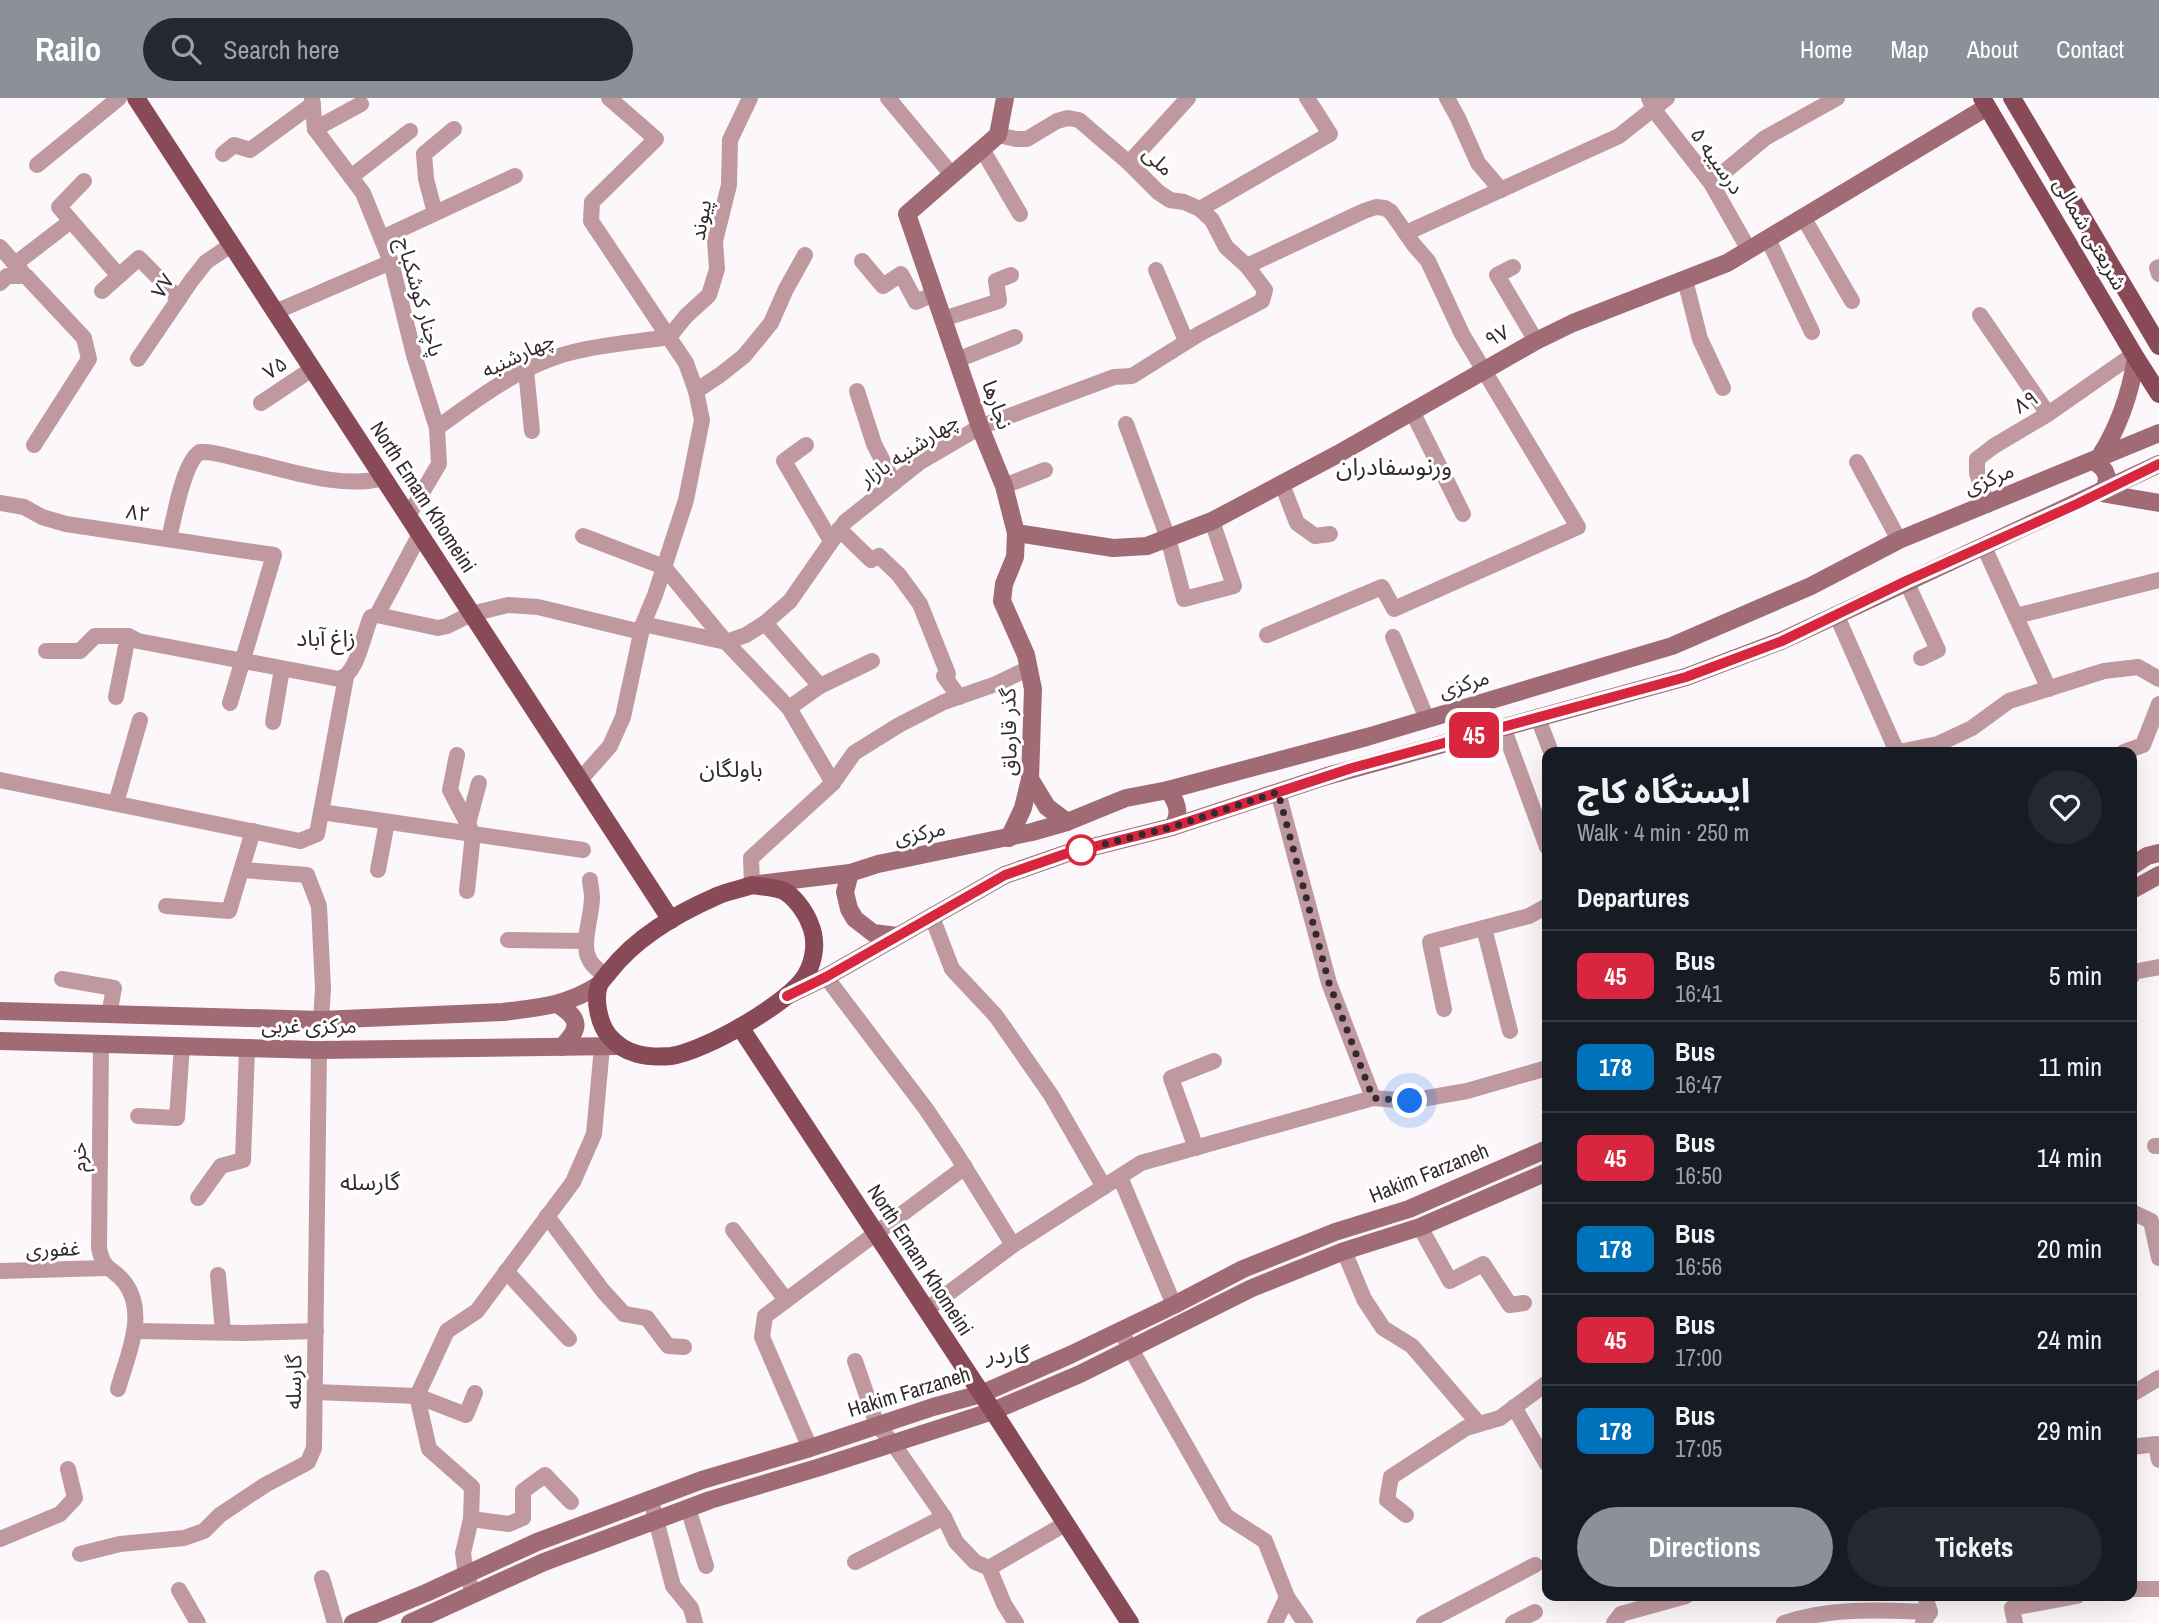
<!DOCTYPE html>
<html lang="en">
<head>
<meta charset="utf-8">
<style>
  :root { --surface:#171b24; --page:#242831; --text:#f1f3f6; --muted:#9ea1a6; --line:#363941; --accent:#8c9099 }
  body { margin:0; font-family:"Archivo Narrow","Noto Sans Arabic",sans-serif; background:var(--page); color:var(--text); height:100vh; display:flex; flex-direction:column; font-size:26px; white-space:nowrap }
  * { box-sizing:border-box; margin:0 }
  p { font-size:23px; color:var(--muted) }
  .icon { flex:none; width:38px; height:38px; fill:none; stroke:currentColor; stroke-width:2; stroke-linecap:round; stroke-linejoin:round }
  .map { position:relative; flex:1; overflow:hidden }
  .details { position:absolute; left:1542px; top:649px; width:595px; height:854px; display:flex; flex-direction:column; background:var(--surface); border-radius:14px; box-shadow:0 7px 28px #0002 }
  .details>* { flex:none }
  .badge { padding:0 14px; border-radius:10px; font-size:24px; line-height:46px }
  .you { position:absolute; width:35px; height:35px; margin:-18px; border:5px solid #fff; border-radius:50%; background:#1a73e8; box-shadow:0 0 0 10px #1a73e833 }
  .map>.badge { position:absolute; translate:-50% -50%; box-shadow:0 0 0 4px #fff }
  h2 { padding:0 35px; font-size:26px; line-height:63px }
  .round { display:grid; place-items:center; flex:none; width:74px; height:74px; border-radius:37px; background:var(--page) }
  .head { display:flex; align-items:center; justify-content:space-between; height:119px; padding:0 35px }
  h1 { font-size:33px; font-weight:800; line-height:52px }
  .primary-button { display:flex; gap:14px; margin-top:auto; padding:14px 35px }
  .primary-button a { flex:1; height:80px; border-radius:42px; background:var(--accent); color:#fff; font-size:28px; font-weight:800; line-height:80px; text-align:center }
  .primary-button a+a { background:var(--page); color:var(--text) }
  ul { padding:0; list-style:none }
  li { display:flex; align-items:center; gap:21px; height:91px; padding:0 35px; border-top:2px solid var(--line) }
  li div { flex:1 }
  li b { display:block; font-size:26px }
  li em { font-style:normal }
  li .badge { min-width:77px; font-weight:700; text-align:center }
  header { display:flex; align-items:center; gap:42px; box-sizing:border-box; height:98px; padding:0 35px; background:var(--accent); color:#fff }
  header strong { font-size:33px }
  nav { display:flex; gap:38px; margin-inline-start:auto; font-size:24px }
  .search { width:490px; height:63px; background:var(--page); display:flex; align-items:center; gap:18px; box-sizing:border-box; padding:0 24px; border-radius:38px; color:var(--muted); font-size:26px }
  .map>svg:first-child { display:block }
</style>
</head>
<body>
<header>
<strong>Railo</strong>
<div class="search"><svg class="icon" aria-label="search" viewBox="0 0 24 24"><circle cx="10" cy="10" r="6"/><path d="M15 15l6 6"/></svg>Search here</div>
<nav><a>Home</a><a>Map</a><a>About</a><a>Contact</a></nav>
</header>
<div class="map">
<svg width="2159" height="1525" viewBox="0 0 2159 1525">
  <rect width="100%" height="100%" fill="#fcf7fb"/>
  <g fill="none" stroke-linecap="round" stroke-linejoin="round">
    <g stroke="#bf999f" stroke-width="16">
      <polyline points="312,0 315,31 363,95 391,164 414,257 437,330 439,366 408,418"/>
      <polyline points="888,0 952,77"/>
      <polyline points="1447,0 1458,20 1478,65 1501,92"/>
      <polyline points="1649,0 1654,12 1711,85 1749,152"/>
      <polyline points="315,31 361,6"/>
      <polyline points="982,51 1020,116"/>
      <polyline points="223,56 234,47 250,52 313,6"/>
      <polyline points="1129,65 1188,0"/>
      <polyline points="37,67 119,0"/>
      <polyline points="351,79 410,33"/>
      <polyline points="84,83 59,109 119,178"/>
      <polyline points="1711,85 1765,40 1837,0"/>
      <polyline points="1200,111 1330,36 1307,0"/>
      <polyline points="435,115 426,81 424,56 454,31"/>
      <polyline points="1803,119 1852,203"/>
      <polyline points="1406,135 1619,38 1667,0"/>
      <polyline points="382,140 515,78"/>
      <polyline points="1768,141 1812,234"/>
      <polyline points="0,149 22,174"/>
      <polyline points="862,163 883,188 901,176 916,204 934,196"/>
      <polyline points="15,166 71,123"/>
      <polyline points="1247,168 1364,113 1376,109 1385,110 1391,114 1414,147 1428,163 1462,236 1578,429 1394,511 1382,489 1267,537"/>
      <polyline points="1513,169 1497,177 1536,243"/>
      <polyline points="2159,169 2157,170 2159,176"/>
      <polyline points="1156,172 1186,243"/>
      <polyline points="1685,182 1700,241 1723,290"/>
      <polyline points="0,185 7,178 26,178 84,240 89,261 34,347"/>
      <polyline points="102,193 139,160 179,201"/>
      <polyline points="275,214 391,164"/>
      <polyline points="1980,217 2048,316"/>
      <polyline points="943,221 999,203 996,183 1011,177"/>
      <polyline points="138,261 191,183 206,164 231,147"/>
      <polyline points="957,262 1015,239"/>
      <polyline points="526,272 532,333"/>
      <polyline points="696,293 720,277 744,258 771,225 786,191 805,157"/>
      <polyline points="857,293 874,346 894,385"/>
      <polyline points="261,305 312,271"/>
      <polyline points="1412,313 1463,416"/>
      <polyline points="1126,326 1168,440 1184,501 1234,488 1212,423"/>
      <path d="M437 330C478 300 523 266 573 254 604 246 637 244 669 239L686 218 709 197 717 171 715 143 729 87 730 42 750 0"/>
      <polyline points="806,347 784,363 831,443"/>
      <polyline points="1857,364 1899,442"/>
      <polyline points="1282,386 1297,425 1315,438 1330,436"/>
      <polyline points="1004,388 1045,372"/>
      <polyline points="0,405 24,409 42,419 66,426 274,457 230,605"/>
      <polyline points="1987,407 1977,375 1977,361 1994,348 2048,316 2134,256"/>
      <polyline points="839,431 871,462 879,458 899,477 920,506 948,576 944,578 959,599"/>
      <polyline points="583,438 664,469 726,544 789,610 833,685"/>
      <path d="M169 441C174 421 183 364 200 354 215 353 229 359 243 362 285 371 341 392 383 380"/>
      <polyline points="1984,449 2049,591"/>
      <polyline points="1906,483 1938,552 1921,560"/>
      <polyline points="1836,516 1897,654"/>
      <polyline points="377,517 420,436"/>
      <polyline points="2016,518 2159,482"/>
      <polyline points="765,525 820,588"/>
      <polyline points="643,526 726,544 746,537 765,525 790,503 845,424 920,364 980,329 1114,279 1132,278 1199,236 1262,203 1265,192 1247,168 1226,149 1212,122 1200,111 1184,104 1170,102 1158,94 1129,65 1079,22 1068,20 1057,23 1027,41 1016,41 998,37"/>
      <polyline points="1393,539 1427,621"/>
      <polyline points="46,553 80,553 95,538 128,538"/>
      <path d="M116 599 128 538 138 543 339 581C358 576 363 536 371 519L377 517 438 530 447 528 471 516 508 507 538 509 641 534"/>
      <polyline points="789,610 820,588 872,563"/>
      <polyline points="1538,620 1551,654"/>
      <polyline points="273,624 282,571"/>
      <polyline points="1503,629 1547,749"/>
      <polyline points="1899,654 1938,646 1972,630 2009,603 2104,573 2138,569 2159,581"/>
      <polyline points="2124,654 2143,647 2159,606"/>
      <polyline points="457,657 450,692 473,736 467,793"/>
      <polyline points="0,682 300,743 317,736 346,579"/>
      <polyline points="580,682 610,648 623,619 643,526 655,497 686,402 702,322 696,293 686,265 591,123 592,104 656,41 609,0"/>
      <polyline points="1278,694 1329,885 1373,1000"/>
      <polyline points="116,705 140,622"/>
      <polyline points="321,714 583,752"/>
      <polyline points="468,726 479,685"/>
      <polyline points="243,772 307,777 319,808 323,891 321,922"/>
      <polyline points="378,772 387,724"/>
      <path d="M590 782C590 787 592 793 592 799 592 828 571 861 607 877"/>
      <polyline points="752,787 751,760 833,685 854,655 899,627 944,604 996,586 1029,570"/>
      <polyline points="166,808 229,813 253,733"/>
      <polyline points="932,819 952,871 996,918 1051,997 1104,1089"/>
      <polyline points="1484,830 1510,933"/>
      <polyline points="508,842 585,843"/>
      <polyline points="2132,878 2133,874 2159,869"/>
      <polyline points="826,879 926,1011 957,1057 1013,1147"/>
      <polyline points="62,881 114,890 109,917"/>
      <polyline points="1444,911 1430,844 1529,818 1547,808"/>
      <path d="M101 947 99 1150C104 1175 112 1168 125 1185 148 1216 127 1258 118 1291"/>
      <polyline points="138,1018 177,1020 182,948"/>
      <polyline points="2155,1048 2159,1048"/>
      <polyline points="1196,1050 1171,980 1214,963"/>
      <polyline points="1120,1079 1174,1207"/>
      <polyline points="198,1100 221,1068 243,1062 247,951"/>
      <polyline points="2132,1114 2151,1123 2159,1160"/>
      <polyline points="547,1118 603,1193 624,1216 647,1220 668,1248 684,1249"/>
      <polyline points="1420,1129 1450,1183 1483,1166 1510,1207 1524,1205"/>
      <polyline points="733,1132 786,1202"/>
      <polyline points="1344,1153 1364,1201 1383,1230 1412,1248 1479,1326"/>
      <polyline points="0,1173 107,1170"/>
      <polyline points="506,1173 569,1241"/>
      <polyline points="218,1177 223,1234"/>
      <polyline points="926,1212 1013,1147 1141,1065 1373,1000 1410,1003 1467,993 1547,970"/>
      <polyline points="1120,1232 1226,1418 1265,1443 1287,1499 1305,1525"/>
      <polyline points="135,1233 243,1235 316,1233"/>
      <polyline points="855,1263 877,1327 892,1344 944,1419 956,1444 975,1464 989,1470 1004,1506 1016,1525"/>
      <polyline points="315,1294 417,1298 447,1233 477,1213 573,1084 594,1036 602,949"/>
      <polyline points="2132,1296 2159,1280"/>
      <polyline points="417,1298 429,1351 472,1389 471,1421 463,1455 466,1478 475,1496"/>
      <polyline points="417,1298 466,1317 475,1295"/>
      <polyline points="1514,1309 1547,1366"/>
      <polyline points="2132,1349 2156,1346 2159,1362"/>
      <polyline points="810,1350 762,1239 765,1218 965,1069"/>
      <polyline points="651,1402 673,1488 691,1510 695,1525"/>
      <polyline points="688,1410 706,1468"/>
      <polyline points="1406,1417 1387,1402 1391,1379 1466,1330 1500,1320 1547,1285"/>
      <polyline points="471,1421 509,1426 523,1420 523,1393 545,1377 571,1404"/>
      <polyline points="0,1441 60,1416 75,1400 68,1371"/>
      <polyline points="80,1456 120,1446 184,1440 204,1433 220,1417 265,1387 303,1367 308,1364 314,1350 319,952"/>
      <polyline points="855,1464 944,1419"/>
      <polyline points="989,1470 1065,1426"/>
      <polyline points="322,1480 335,1525"/>
      <polyline points="2132,1491 2159,1491"/>
      <polyline points="179,1492 198,1525"/>
      <polyline points="1275,1525 1287,1499"/>
      <polyline points="1424,1525 1535,1467"/>
      <polyline points="1513,1525 1535,1514"/>
      <polyline points="1614,1525 1621,1516 1686,1498"/>
      <path d="M1784 1525C1830 1509 1881 1512 1930 1514"/>
      <polyline points="1923,1525 1930,1514 1925,1498"/>
      <polyline points="2015,1525 2012,1510 2077,1498"/>
    </g>
    <g stroke="#a16b75" stroke-width="18">
      <polyline points="1005,0 998,37 907,116 980,329 1004,388 1016,435 1015,459 1004,486 1002,503 1026,557 1033,591 1030,681 1023,710 1009,740"/>
      <path d="M2099 360C2119 329 2130 297 2136 260"/>
      <path d="M2093 363C2108 371 2111 382 2101 395L2159 405"/>
      <polyline points="1016,435 1113,450 1147,448 1212,423 1338,356 1536,243 1573,225 1727,165 1987,9"/>
      <polyline points="1030,681 1047,709 1067,724"/>
      <path d="M1168 692C1177 704 1182 716 1172 729"/>
      <polyline points="2132,768 2147,758 2159,755"/>
      <polyline points="850,775 845,794 849,811 855,821 873,835 897,838"/>
      <polyline points="759,786 850,775 878,766 1032,734 1067,724 1126,700 1168,692 1367,639 1672,548 1811,488 1899,442 2159,335"/>
      <polyline points="2132,792 2159,777"/>
      <polyline points="787,898 826,879 1005,777 1065,756 1172,729 1327,678 1686,579 1781,543 2159,366"/>
      <path d="M559 907C581 922 580 930 562 949"/>
      <path d="M0 913 321 922 503 914C542 909 565 908 599 887"/>
      <polyline points="0,943 319,952 617,948"/>
      <polyline points="353,1525 426,1495 537,1444 702,1382 810,1350 933,1309 981,1296 1070,1257 1174,1207 1243,1171 1335,1134 1409,1111 1547,1051"/>
      <polyline points="410,1525 544,1464 710,1402 817,1370 993,1313 1080,1276 1252,1190 1344,1153 1420,1129 1547,1074"/>
    </g>
    <g stroke="#894a57" stroke-width="18">
      <polyline points="136,0 671,822"/>
      <polyline points="1982,0 2136,260 2159,296"/>
      <polyline points="2012,0 2159,248"/>
      <path d="M752 787C762 789 775 789 784 793 795 799 806 815 810 826 817 842 815 861 806 877 790 905 703 954 671 958 647 960 625 957 609 938 599 926 594 902 599 887 601 883 606 878 609 874 636 839 676 816 717 798 728 793 741 791 752 787Z"/>
      <polyline points="740,929 993,1313 1130,1525"/>
    </g>
  </g>
  <g fill="none" stroke-linecap="round" stroke-linejoin="round">
    <defs>
      <polyline id="line" points="787,898 826,879 1005,777 1065,756 1172,729 1352,670 1686,579 1782,543 1906,483 2077,406 2159,366"/>
    </defs>
    <use href="#line" stroke="#fff" stroke-width="16"/>
    <use href="#line" stroke="#d7263d" stroke-width="10"/>
    <polyline stroke="#332a31" stroke-width="7" stroke-dasharray="0 12.6" points="1081,752 1172,729 1278,694 1329,885 1373,1000 1410,1003"/>
  </g>
  <circle fill="#fff" stroke="#d7263d" stroke-width="3.5" cx="1081" cy="752" r="14"/>
  <g text-anchor="middle" stroke-width="6" stroke-linejoin="round" paint-order="stroke">
    <g font-size="21" fill="#332a31" stroke="#fff">
      <text transform="translate(1158 63) rotate(43)" y="7">ملی</text>
      <text transform="translate(1717 63) rotate(55)" y="7">درسیبه ۵</text>
      <text transform="translate(701 122) rotate(-80)" y="7">پیوند</text>
      <text transform="translate(2090 136) rotate(60)" y="7">شریعتی شمالی</text>
      <text transform="translate(163 188) rotate(-57)" y="7">۷۷</text>
      <text transform="translate(420 199) rotate(74)" y="7">پاچنار کوشکباج</text>
      <text transform="translate(1497 238) rotate(-28)" y="7">۹۷</text>
      <text transform="translate(518 257) rotate(-26)" y="7">چهارشنبه</text>
      <text transform="translate(275 270) rotate(-33)" y="7">۷۵</text>
      <text transform="translate(2026 304) rotate(-31)" y="7">۸۹</text>
      <text transform="translate(997 307) rotate(70)" y="7">نجارها</text>
      <text transform="translate(909 352) rotate(-34)" y="7">چهارشنبه بازار</text>
      <text transform="translate(1989 381) rotate(-22)" y="7">مرکزی</text>
      <text transform="translate(423 399) rotate(57)" y="7">North Emam Khomeini</text>
      <text transform="translate(138 415) rotate(9)" y="7">۸۲</text>
      <text transform="translate(1464 586) rotate(-17)" y="7">مرکزی</text>
      <text transform="translate(1009 634) rotate(-91)" y="7">گذر قارماق</text>
      <text transform="translate(920 735) rotate(-11)" y="7">مرکزی</text>
      <text x="309" y="935">مرکزی غربی</text>
      <text transform="translate(79 1059) rotate(-90)" y="7">خرم</text>
      <text transform="translate(1429 1075) rotate(-22)" y="7">Hakim Farzaneh</text>
      <text transform="translate(53 1151) rotate(-2)" y="7">غفوری</text>
      <text transform="translate(920 1162) rotate(57)" y="7">North Emam Khomeini</text>
      <text transform="translate(294 1284) rotate(-89)" y="7">گارسله</text>
      <text transform="translate(909 1294) rotate(-17)" y="7">Hakim Farzaneh</text>
    </g>
    <g font-size="23" fill="#332a31" stroke="#fff">
      <text x="326" y="548">زاغ آباد</text>
      <text x="731" y="679">باولگان</text>
      <text x="370" y="1092">گارسله</text>
      <text x="1008" y="1265">گاردر</text>
    </g>
    <g font-size="24" fill="#332a31" stroke="#fff">
      <text x="1394" y="377">ورنوسفادران</text>
    </g>
  </g>
</svg>
<div class="you" style="left:1410px;top:1003px"></div>
<b class="badge" style="left:1474px;top:637px;background:#d7263d;color:#fff">45</b>
<section class="details">
<div class="head"><div><h1>ایستگاه کاج</h1><p>Walk · 4 min · 250 m</p></div><a class="round"><svg class="icon" aria-label="heart" viewBox="0 0 24 24"><path d="M12 20l-8-8c-3-5 5-10 8-4 3-6 11-1 8 4z"/></svg></a></div>
<h2>Departures</h2>
<ul>
<li><span class="badge" style="background:#d7263d;color:#fff">45</span><div><b>Bus</b><p>16:41</p></div><em>5 min</em></li>
<li><span class="badge" style="background:#0072bc;color:#fff">178</span><div><b>Bus</b><p>16:47</p></div><em>11 min</em></li>
<li><span class="badge" style="background:#d7263d;color:#fff">45</span><div><b>Bus</b><p>16:50</p></div><em>14 min</em></li>
<li><span class="badge" style="background:#0072bc;color:#fff">178</span><div><b>Bus</b><p>16:56</p></div><em>20 min</em></li>
<li><span class="badge" style="background:#d7263d;color:#fff">45</span><div><b>Bus</b><p>17:00</p></div><em>24 min</em></li>
<li><span class="badge" style="background:#0072bc;color:#fff">178</span><div><b>Bus</b><p>17:05</p></div><em>29 min</em></li>
</ul>
<div class="primary-button"><a>Directions</a><a>Tickets</a></div>
</section>
</div>
</body>
</html>
